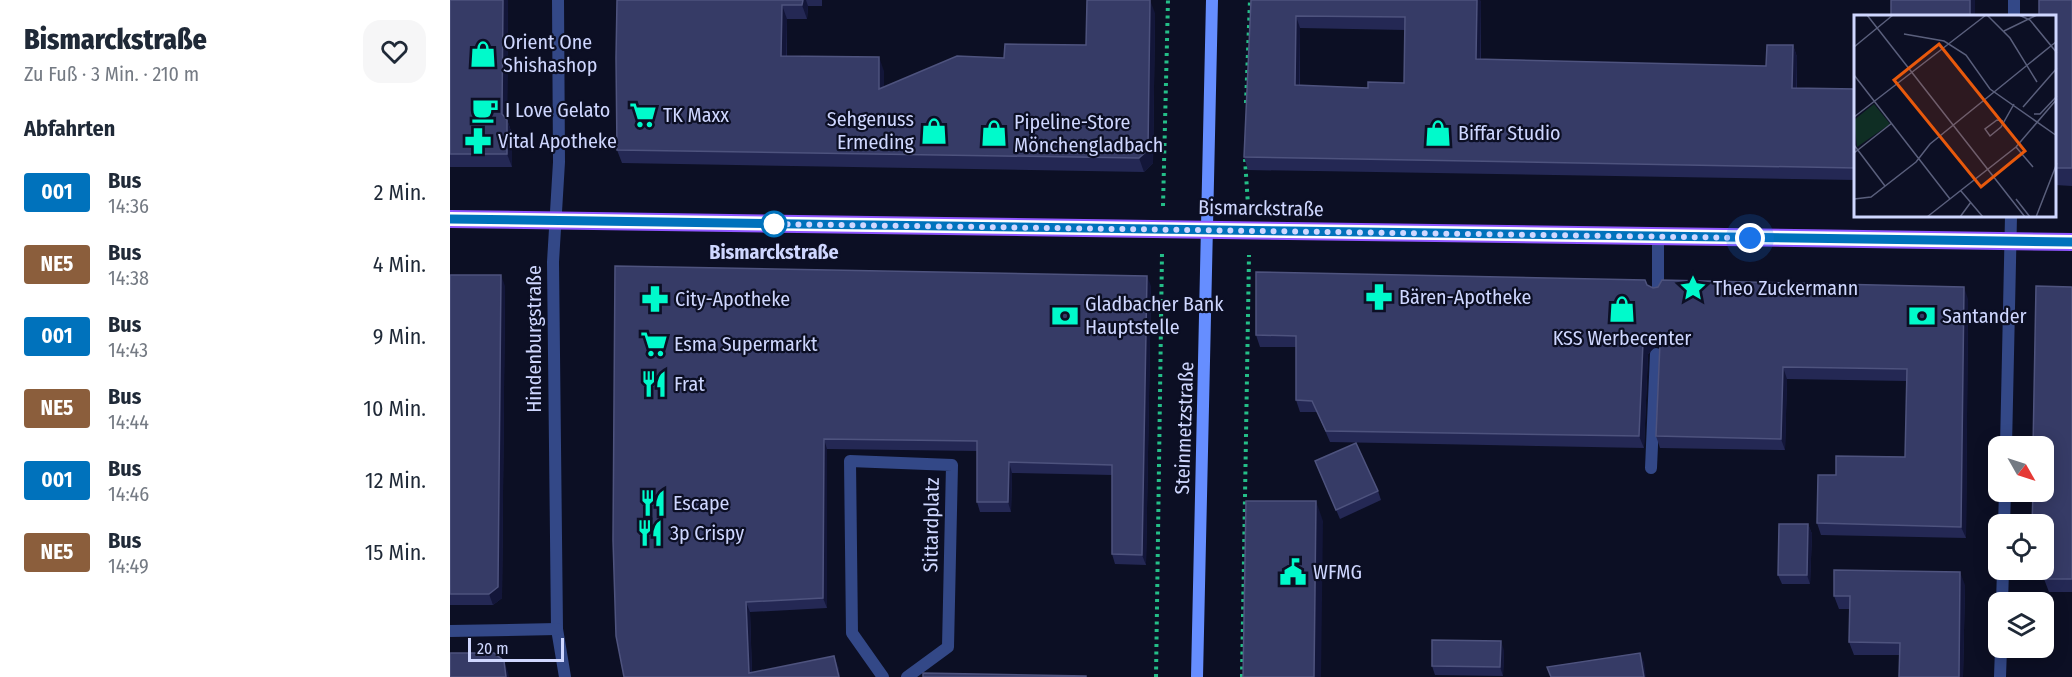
<!DOCTYPE html>
<html lang="de">
<head>
<meta charset="utf-8">
<style>
  :root { --surface:#fff; --page:#f6f6f7; --text:#1f2937; --muted:#747a83 }
  body { margin:0; font-family:"Fira Sans Condensed",sans-serif; background:var(--page); color:var(--text); height:100vh; display:flex; flex-direction:column; font-size:22px; white-space:nowrap }
  * { box-sizing:border-box; margin:0 }
  p { font-size:20px; color:var(--muted) }
  .icon { flex:none; width:33px; height:33px; fill:none; stroke:currentColor; stroke-width:2; stroke-linecap:round; stroke-linejoin:round }
  .map { position:relative; flex:1; overflow:hidden }
  .drawer { display:flex; flex-direction:column; background:var(--surface); width:450px }
  .drawer>* { flex:none }
  .badge { padding:0 12px; border-radius:4px; font-size:21px; line-height:39px }
  .needle { width:39px; rotate:129deg }
  .controls { position:absolute; left:1538px; top:436px; display:grid; gap:12px }
  .controls a { display:grid; place-items:center; width:66px; height:66px; border-radius:12px; background:var(--surface); box-shadow:0 3px 15px #0003; font-size:30px }
  .scale { position:absolute; left:18px; bottom:15px; width:96px; box-sizing:border-box; padding-left:6px; border:3px solid #cfd7ff; border-top:0; font-size:16px; line-height:21px; white-space:nowrap; color:#cfd7ff; -webkit-text-stroke:4px #0c0f24; paint-order:stroke }
  .you { position:absolute; width:30px; height:30px; margin:-15px; border:4px solid #fff; border-radius:50%; background:#1a73e8; box-shadow:0 0 0 9px #1a73e833 }
  .map>.badge { position:absolute; translate:-50% -50%; box-shadow:0 0 0 3px #fff }
  h2 { padding:0 24px; font-size:22px; line-height:54px }
  .round { display:grid; place-items:center; flex:none; width:63px; height:63px; border-radius:18px; background:var(--page) }
  .overview { display:flex; align-items:center; justify-content:space-between; height:102px; padding:0 24px }
  h1 { font-size:28px; font-weight:800; line-height:45px }
  ul { padding:0; list-style:none }
  li { display:flex; align-items:center; gap:18px; height:72px; padding:0 24px }
  li div { flex:1 }
  li b { display:block; font-size:22px }
  li em { font-style:normal }
  li .badge { min-width:66px; font-weight:700; text-align:center }
  main { display:flex; flex:1; min-height:0 }
  .map>svg:first-child { display:block }
</style>
</head>
<body>
<main>
<section class="drawer">
<div class="overview"><div><h1>Bismarckstraße</h1><p>Zu Fuß · 3 Min. · 210 m</p></div><a class="round"><svg class="icon" aria-label="heart" viewBox="0 0 24 24"><path d="M12 20l-8-8c-3-5 5-10 8-4 3-6 11-1 8 4z"/></svg></a></div>
<h2>Abfahrten</h2>
<ul>
<li><span class="badge" style="background:#0072bc;color:#fff">001</span><div><b>Bus</b><p>14:36</p></div><em>2 Min.</em></li>
<li><span class="badge" style="background:#8b5e3c;color:#fff">NE5</span><div><b>Bus</b><p>14:38</p></div><em>4 Min.</em></li>
<li><span class="badge" style="background:#0072bc;color:#fff">001</span><div><b>Bus</b><p>14:43</p></div><em>9 Min.</em></li>
<li><span class="badge" style="background:#8b5e3c;color:#fff">NE5</span><div><b>Bus</b><p>14:44</p></div><em>10 Min.</em></li>
<li><span class="badge" style="background:#0072bc;color:#fff">001</span><div><b>Bus</b><p>14:46</p></div><em>12 Min.</em></li>
<li><span class="badge" style="background:#8b5e3c;color:#fff">NE5</span><div><b>Bus</b><p>14:49</p></div><em>15 Min.</em></li>
</ul>
</section>
<div class="map">
<svg width="1622" height="677" viewBox="0 0 1622 677">
  <rect width="100%" height="100%" fill="#0c0f24"/>
  <g fill="none" stroke-linecap="round" stroke-linejoin="round">
    <g stroke="#24be88" stroke-width="4" stroke-dasharray="3 4.5" stroke-linecap="butt">
      <polyline points="796,103 800,0"/>
      <polyline points="795,159 798,205"/>
      <polyline points="713,206 718,0"/>
      <polyline points="706,677 712,253"/>
      <polyline points="792,677 799,255"/>
    </g>
    <g stroke="#334887" stroke-width="12">
      <polyline points="1208,292 1208,237"/>
      <polyline points="1201,468 1206,354"/>
    </g>
    <g stroke="#334887" stroke-width="12">
      <polyline points="108,0 109,162 103,262 107,629 115,677"/>
      <polyline points="0,631 107,629"/>
    </g>
    <g stroke="#334887" stroke-width="12">
      <polyline points="1564,16 1564,0"/>
      <polyline points="1556,447 1561,216"/>
      <polyline points="1554,525 1555,492"/>
      <polyline points="1552,603 1553,570"/>
      <polyline points="433,677 402,633 400,461 502,465 498,647 457,677"/>
      <polyline points="1550,677 1551,648"/>
    </g>
    <polyline stroke="#668eff" stroke-width="12" points="747,677 762,0"/>
    <polyline stroke="#8f56ff" stroke-width="18" points="0,219 1622,242"/>
  </g>
  <g fill="#242854" fill-rule="evenodd">
    <polygon points="0,0 58,0 57,119 62,134 62,167 0,167"/>
    <polygon points="167,0 372,0 372,6 358,6 357,19 337,19 337,56 434,71 434,87 554,58 636,45 705,13 703,163 694,172 172,163 167,150"/>
    <path d="M801 0H1030L1031 3V59L1316 66 1343 45 1347 57V88L1406 89V180L798 170 794 157ZM850 28 955 30 954 83 918 88 850 86Z"/>
    <polygon points="1622,0 1622,186 1605,185 1605,16"/>
    <polygon points="165,266 701,286 696,565 665,564 662,554 662,475 562,473 561,512 530,512 527,502 527,451 377,449 377,608 300,612 302,673 388,666 390,677 174,677"/>
    <polygon points="0,275 55,286 52,598 43,605 0,605"/>
    <polygon points="1197,285 1203,288 1518,299 1516,538 1371,535 1367,523 1386,475 1455,457 1457,381 1337,379 1335,450 1210,448 1206,436 1210,347 1206,346 1198,354 1194,448 880,442 867,412 850,412 846,400 846,347 810,347 806,335"/>
    <polygon points="1622,287 1622,592 1599,592 1594,579 1594,571 1586,571 1586,570 1593,570 1593,525"/>
    <polygon points="865,461 928,491 931,500 890,519"/>
    <polygon points="1358,524 1362,534 1360,584 1332,584 1328,575"/>
    <polygon points="1515,585 1513,677 1449,677 1450,655 1404,655 1399,642 1400,609 1389,609 1384,596"/>
    <polygon points="1054,650 1053,676 985,675 982,666"/>
  </g>
  <g fill="#131639">
    <polygon points="53,0 58,0 57,128 52,114"/>
    <polygon points="353,0 356,0 358,6 357,19 352,5"/>
    <polygon points="700,0 705,13 703,163 694,172 689,158"/>
    <polygon points="1027,0 1030,0 1031,3 1030,71 1026,59"/>
    <rect x="1520" y="0" width="5" height="16"/>
    <polygon points="332,5 337,19 336,70 331,56"/>
    <polygon points="846,16 850,28 849,98 845,85"/>
    <polygon points="1343,45 1347,57 1346,100 1342,88"/>
    <polygon points="429,57 434,71 434,103 429,89"/>
    <polygon points="57,120 62,134 62,167 57,154"/>
    <polygon points="51,275 55,286 52,598 43,605 39,594"/>
    <polygon points="697,276 701,286 696,565 692,555"/>
    <polygon points="1514,287 1518,299 1516,538 1511,527"/>
    <polygon points="1202,334 1206,346 1198,354 1194,448 1189,436 1193,342"/>
    <polygon points="1333,367 1337,379 1335,450 1331,439"/>
    <polygon points="374,439 377,449 377,608 373,598"/>
    <polygon points="559,462 562,473 561,512 558,502"/>
    <polygon points="866,501 873,521 871,677 864,677"/>
    <polygon points="1358,524 1362,534 1360,584 1357,575"/>
    <polygon points="1510,572 1515,585 1513,677 1509,677"/>
    <polygon points="296,602 300,612 302,677 299,673"/>
    <polygon points="1051,641 1054,650 1053,676 1050,667"/>
    <polygon points="1190,653 1194,662 1196,677 1194,677"/>
    <polygon points="384,656 388,666 390,677 389,677"/>
    <polygon points="54,661 58,672 59,677 56,677"/>
  </g>
  <g fill="#363b66" stroke="#4e537e" stroke-width="1.5" fill-rule="evenodd">
    <polygon points="0,0 53,0 52,114 57,120 57,154 0,154"/>
    <polygon points="167,0 353,0 352,5 332,5 331,56 429,57 429,89 507,56 554,58 555,44 636,45 637,0 700,0 698,150 689,158 167,150 166,58"/>
    <path d="M801 0H1027L1026 59 1316 66 1317 45H1343L1342 88 1406 89V168L794 157ZM846 16 955 17 954 83 918 82V88L845 85Z"/>
    <rect x="1441" y="0" width="79" height="16"/>
    <polygon points="1589,0 1622,0 1622,168 1605,168 1605,16 1589,16"/>
    <polygon points="165,266 697,276 692,555 662,554 662,465 559,462 558,502 527,502 527,441 374,439 373,598 296,602 299,673 384,656 389,677 174,677 166,636 163,540"/>
    <polygon points="806,272 1195,280 1197,285 1203,288 1208,287 1212,280 1514,287 1511,527 1367,523 1368,475 1386,475 1386,456 1455,457 1457,369 1333,367 1331,439 1206,436 1210,343 1207,336 1202,334 1193,342 1189,436 876,431 862,401 846,400 846,336 806,335"/>
    <polygon points="0,275 51,275 48,587 39,594 0,594"/>
    <polygon points="1586,286 1622,287 1622,579 1594,579 1594,558 1593,558 1593,525 1582,525 1583,492 1593,492 1593,447 1583,447"/>
    <polygon points="906,443 928,491 886,510 865,461"/>
    <polygon points="796,501 866,501 864,677 793,677"/>
    <polygon points="1329,524 1358,524 1357,575 1328,575"/>
    <polygon points="1384,570 1510,572 1509,677 1449,677 1450,643 1399,642 1400,596 1384,596"/>
    <polygon points="982,640 1051,641 1050,667 982,666"/>
    <polygon points="0,653 44,653 54,661 56,677 0,677"/>
    <polygon points="1190,653 1194,677 1101,677 1097,667"/>
    <polygon points="473,673 636,676 636,677 473,677"/>
  </g>
  <g fill="none" stroke-linecap="round" stroke-linejoin="round">
    <defs>
      <polyline id="line" points="0,219 1622,242"/>
    </defs>
    <use href="#line" stroke="#fff" stroke-width="14"/>
    <use href="#line" stroke="#0072bc" stroke-width="9"/>
    <polyline stroke="#cfd7ff" stroke-width="6" stroke-dasharray="0 10.8" points="324,224 320,224 1300,238"/>
  </g>
  <defs>
    <symbol id="shop-bare" viewBox="-9 -9 18 18"><path d="M-5-2.5h2.3a2.7 3.5 0 0 1 5.4 0H5L5.5 6h-11ZM-1.5-2.5h3a1.5 2.3 0 0 0-3 0Z" fill="#00facb" stroke="#0c0f24" stroke-width="2.5" paint-order="stroke"/></symbol>
    <symbol id="cafe-bare" viewBox="-9 -9 18 18"><path d="M-5.5-4.5H6V0H3Q3 3.5 0 3.5H-2.5Q-5.5 3.5-5.5 0ZM3-3.2v2h1.7v-2ZM-6 4.5H4V6H-6Z" fill="#00facb" stroke="#0c0f24" stroke-width="2.5" paint-order="stroke"/></symbol>
    <symbol id="supermarket-bare" viewBox="-9 -9 18 18"><path d="M-6-5.5h2.5l.6 2H6L4.5 2H-2.5L-4.4-4H-6ZM-1.5 3.2a1.3 1.3 0 1 0 .1 0ZM3 3.2a1.3 1.3 0 1 0 .1 0Z" fill="#00facb" stroke="#0c0f24" stroke-width="2.5" paint-order="stroke"/></symbol>
    <symbol id="pharmacy-bare" viewBox="-9 -9 18 18"><path d="M-2-6h4v4h4v4h-4v4h-4v-4h-4v-4h4Z" fill="#00facb" stroke="#0c0f24" stroke-width="2.5" paint-order="stroke"/></symbol>
    <symbol id="sight-bare" viewBox="-9 -9 18 18"><path d="M0-6L1.8-2.2L6-1.7L2.9 1.2L3.7 5.4L0 3.3L-3.7 5.4L-2.9 1.2L-6-1.7L-1.8-2.2Z" fill="#00facb" stroke="#0c0f24" stroke-width="2.5" paint-order="stroke"/></symbol>
    <symbol id="bank-bare" viewBox="-9 -9 18 18"><path d="M-6-4H6V4H-6ZM0-2.3a2.3 2.3 0 1 0 0 4.6a2.3 2.3 0 1 0 0-4.6Z" fill="#00facb" stroke="#0c0f24" stroke-width="2.5" paint-order="stroke"/></symbol>
    <symbol id="restaurant-bare" viewBox="-9 -9 18 18"><path d="M-5-6h1v4h1v-4h1v4h1v-4h1v5L-1.5 .5V6h-2V.5L-5-1ZM5-6V6H3V1.5H1.5Q1.5-4 5-6Z" fill="#00facb" stroke="#0c0f24" stroke-width="2.5" paint-order="stroke"/></symbol>
    <symbol id="civic-bare" viewBox="-9 -9 18 18"><path d="M-.6-6.5H3V-4.5H.6V-3L4-1V1h2V6H-6V1h2V-1L-.6-3ZM-1.2 2.5V6h2.4V2.5Z" fill="#00facb" stroke="#0c0f24" stroke-width="2.5" paint-order="stroke"/></symbol>
  </defs>
  <g fill-rule="evenodd">
    <use href="#shop-bare" x="14" y="35" width="38" height="38"/>
    <use href="#cafe-bare" x="16" y="91" width="38" height="38"/>
    <use href="#supermarket-bare" x="174" y="96" width="38" height="38"/>
    <use href="#shop-bare" x="465" y="112" width="38" height="38"/>
    <use href="#shop-bare" x="525" y="114" width="38" height="38"/>
    <use href="#shop-bare" x="969" y="114" width="38" height="38"/>
    <use href="#pharmacy-bare" x="9" y="122" width="38" height="38"/>
    <use href="#sight-bare" x="1224" y="269" width="38" height="38"/>
    <use href="#pharmacy-bare" x="910" y="278" width="38" height="38"/>
    <use href="#pharmacy-bare" x="186" y="280" width="38" height="38"/>
    <use href="#shop-bare" x="1153" y="290" width="38" height="38"/>
    <use href="#bank-bare" x="596" y="297" width="38" height="38"/>
    <use href="#bank-bare" x="1453" y="297" width="38" height="38"/>
    <use href="#supermarket-bare" x="185" y="325" width="38" height="38"/>
    <use href="#restaurant-bare" x="185" y="365" width="38" height="38"/>
    <use href="#restaurant-bare" x="184" y="484" width="38" height="38"/>
    <use href="#restaurant-bare" x="181" y="514" width="38" height="38"/>
    <use href="#civic-bare" x="824" y="553" width="38" height="38"/>
  </g>
  <circle fill="#fff" stroke="#0072bc" stroke-width="3" cx="324" cy="224" r="12"/>
  <g text-anchor="middle" stroke-width="4.5" stroke-linejoin="round" paint-order="stroke">
    <g font-size="20" fill="#cfd7ff" stroke="#0c0f24" text-anchor="start">
      <text x="53" y="49">Orient One<tspan x="53" dy="23">Shishashop</tspan></text>
      <text x="55" y="117">I Love Gelato</text>
      <text x="213" y="122">TK Maxx</text>
      <text x="464" y="126" text-anchor="end">Sehgenuss<tspan x="464" dy="23">Ermeding</tspan></text>
      <text x="564" y="129">Pipeline-Store<tspan x="564" dy="23">Mönchengladbach</tspan></text>
      <text x="1008" y="140">Biffar Studio</text>
      <text x="48" y="148">Vital Apotheke</text>
      <text x="1263" y="295">Theo Zuckermann</text>
      <text x="949" y="304">Bären-Apotheke</text>
      <text x="225" y="306">City-Apotheke</text>
      <text x="635" y="311">Gladbacher Bank<tspan x="635" dy="23">Hauptstelle</tspan></text>
      <text x="1492" y="323">Santander</text>
      <text x="1172" y="345" text-anchor="middle">KSS Werbecenter</text>
      <text x="224" y="351">Esma Supermarkt</text>
      <text x="224" y="391">Frat</text>
      <text x="223" y="510">Escape</text>
      <text x="220" y="540">3p Crispy</text>
      <text x="863" y="579">WFMG</text>
    </g>
    <g font-size="20" fill="#cfd7ff" stroke="#0c0f24">
      <text transform="translate(811 208) rotate(1)" y="7">Bismarckstraße</text>
      <text transform="translate(84 339) rotate(-90)" y="7">Hindenburgstraße</text>
      <text transform="translate(734 428) rotate(-88)" y="7">Steinmetzstraße</text>
      <text transform="translate(481 525) rotate(-89)" y="7">Sittardplatz</text>
    </g>
    <g font-size="20" font-weight="bold" fill="#cfd7ff" stroke="#0c0f24">
      <text x="324" y="259">Bismarckstraße</text>
    </g>
  </g>
  <g transform="translate(1404 15)">
    <rect width="202" height="202" fill="#0c0f24"/>
    <path d="M20 89 36 109 3 132 0 105Z" fill="#0f2e24"/>
    <path fill="none" stroke="#5a5f7c" stroke-width="1.5" d="M13 0 171 202M133 0 156 23 183 67M165 0 176 5 203 38M150 16 183 0M50 19 90 26 112 40 136 74 203 121M0 32 39 0M0 60 96 184M169 92 203 53M180 99H186L203 81M0 102 132 0M149 106 143 105 131 114 136 121 147 112 160 89M0 130 31 171M162 132 179 152M0 138 38 108M107 176 129 202M0 184 17 182 62 147 76 129 203 26M162 184 176 202M73 202 162 132 203 84M106 202 117 187M182 202 203 148"/>
    <path fill="#e8590c" fill-opacity="0.15" stroke="#e8590c" stroke-width="3" d="M85 29 171 136 127 172 40 65Z"/>
    <rect width="202" height="202" fill="none" stroke="#cfd7ff" stroke-width="3"/>
  </g>
</svg>
<div class="controls">
<a><svg class="needle" viewBox="-14 -14 28 28"><path d="M0-13l5 13h-10z" fill="#e53935"/><path d="M0 13l5-13h-10z" fill="#747a83"/></svg></a>
<a><svg class="icon" aria-label="locate" viewBox="0 0 24 24"><circle cx="12" cy="12" r="6"/><path d="M12 2v4M12 18v4M2 12h4M18 12h4"/></svg></a>
<a><svg class="icon" aria-label="layers" viewBox="0 0 24 24"><path d="M12 4l9 5-9 5-9-5zM3 14l9 5 9-5"/></svg></a>
</div>
<div class="scale">20 m</div>
<div class="you" style="left:1300px;top:238px"></div>
</div>
</main>
</body>
</html>
